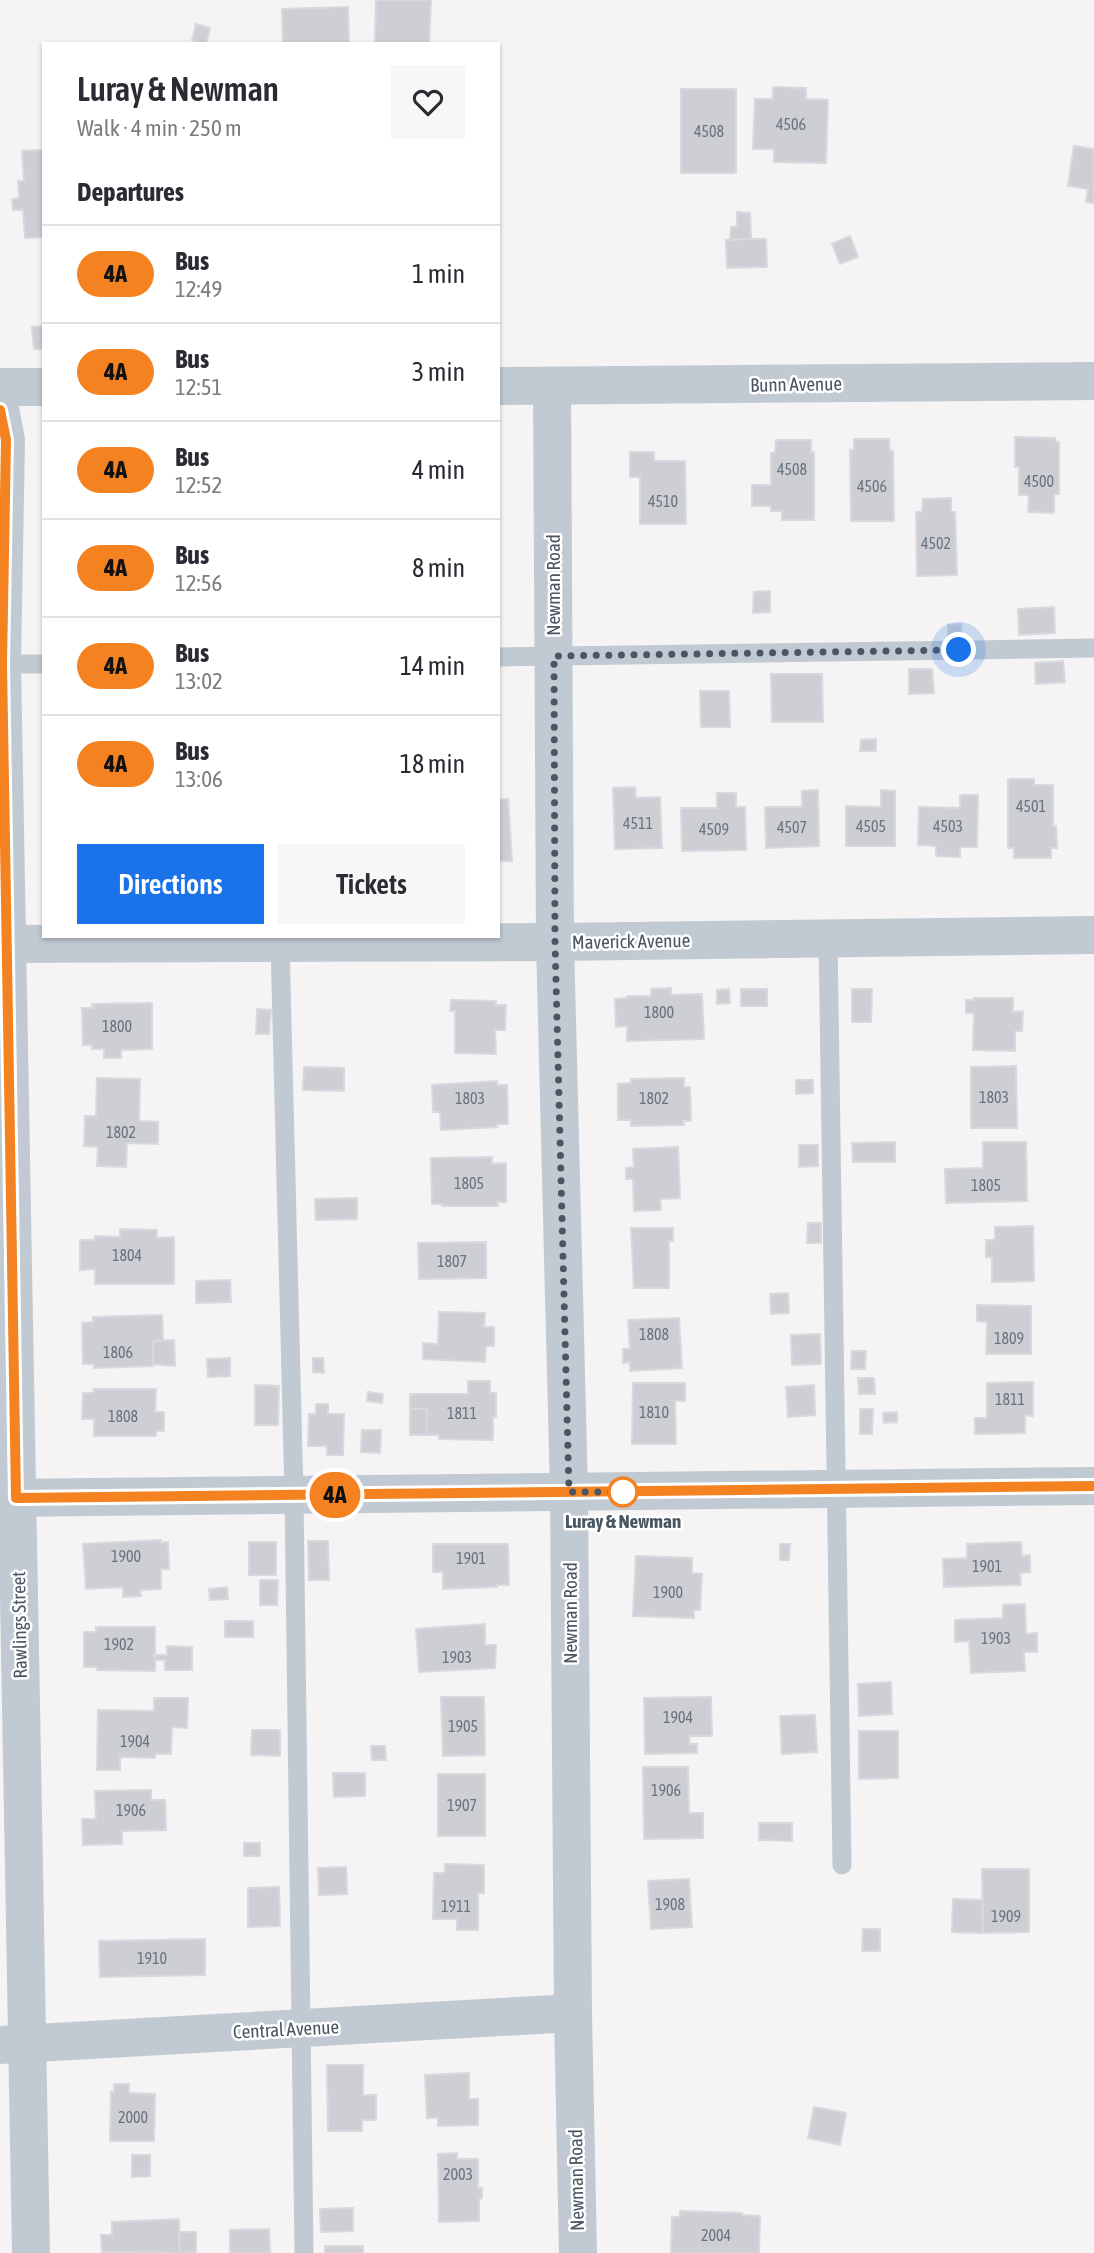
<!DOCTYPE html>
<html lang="en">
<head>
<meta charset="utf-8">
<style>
  :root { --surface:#fff; --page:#f7f7f7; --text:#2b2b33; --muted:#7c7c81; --line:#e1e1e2; --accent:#1a73e8 }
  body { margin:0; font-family:"Asap Condensed",sans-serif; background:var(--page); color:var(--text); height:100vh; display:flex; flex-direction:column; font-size:26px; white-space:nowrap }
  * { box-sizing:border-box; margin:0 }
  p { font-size:23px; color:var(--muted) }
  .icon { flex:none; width:38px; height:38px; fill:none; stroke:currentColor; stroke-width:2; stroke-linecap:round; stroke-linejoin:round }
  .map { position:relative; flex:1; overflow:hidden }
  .details { position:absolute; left:42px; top:42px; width:458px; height:896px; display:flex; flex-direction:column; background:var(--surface); border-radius:0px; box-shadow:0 2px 5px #0004 }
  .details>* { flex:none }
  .badge { padding:0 14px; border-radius:23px; font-size:24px; line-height:46px }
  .you { position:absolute; width:35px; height:35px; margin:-18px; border:5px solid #fff; border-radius:50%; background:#1a73e8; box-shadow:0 0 0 10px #1a73e833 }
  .map>.badge { position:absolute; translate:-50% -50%; box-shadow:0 0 0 4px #fff }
  h2 { padding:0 35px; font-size:26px; line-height:63px }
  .round { display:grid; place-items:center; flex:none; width:74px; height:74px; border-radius:0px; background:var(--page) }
  .head { display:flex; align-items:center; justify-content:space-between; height:119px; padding:0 35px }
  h1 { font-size:33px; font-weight:600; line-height:52px }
  .action { display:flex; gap:14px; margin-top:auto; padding:14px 35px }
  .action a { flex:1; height:80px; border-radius:0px; background:var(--accent); color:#fff; font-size:28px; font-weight:600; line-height:80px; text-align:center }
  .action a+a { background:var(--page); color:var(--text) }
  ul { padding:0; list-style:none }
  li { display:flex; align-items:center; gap:21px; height:98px; padding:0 35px; border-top:2px solid var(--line) }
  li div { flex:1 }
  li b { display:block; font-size:26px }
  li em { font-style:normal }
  li .badge { min-width:77px; font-weight:700; text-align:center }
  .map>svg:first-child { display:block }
</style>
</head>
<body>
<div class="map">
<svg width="1094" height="2253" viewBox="0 0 1094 2253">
  <rect width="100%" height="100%" fill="#f5f3f3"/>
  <g fill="#cdcfd5" stroke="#d7d9de" stroke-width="2">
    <polygon points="376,0 431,0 429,44 375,44"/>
    <polygon points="348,7 349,44 283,44 282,9"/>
    <polygon points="196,24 210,28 206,44 192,40"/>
    <polygon points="773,87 806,88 806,99 828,100 826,163 774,162 774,149 753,149 755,99 773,99"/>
    <rect x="681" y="89" width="55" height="84"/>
    <polygon points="1074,146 1094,149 1094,203 1086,202 1088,189 1068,186"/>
    <polygon points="44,150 44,237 25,238 23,210 13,210 12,199 19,198 18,181 24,181 22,151"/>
    <polygon points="737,212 750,213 751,239 730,240 731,227 737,226"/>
    <polygon points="850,236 858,257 840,264 832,244"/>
    <polygon points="751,239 766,239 767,267 727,268 726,240"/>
    <polygon points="44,326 44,349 34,349 32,327"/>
    <polygon points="1015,437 1055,438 1056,442 1059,442 1059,494 1054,494 1054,513 1028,512 1029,495 1019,495 1019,467 1015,467"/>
    <polygon points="854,439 889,439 890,451 893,451 894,521 851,521 850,450 854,450"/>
    <polygon points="776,440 811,440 811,452 814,452 814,520 782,520 782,511 771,511 771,506 752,506 752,485 771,485 771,453 775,453"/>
    <polygon points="630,452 654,452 654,461 685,461 686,524 640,524 640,477 630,477"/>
    <polygon points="951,498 951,512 955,512 957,575 917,576 916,512 922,512 923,499"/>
    <polygon points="770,591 770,612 753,613 754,592"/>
    <polygon points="1054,607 1055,633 1019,635 1018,609"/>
    <polygon points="961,624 962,640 948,640 948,625"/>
    <polygon points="1063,661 1065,682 1036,684 1035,663"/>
    <polygon points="909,669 932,669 934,693 909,694"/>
    <polygon points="771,674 822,674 823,722 772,722"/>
    <polygon points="700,691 729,691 730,727 701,727"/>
    <polygon points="876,739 876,751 860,751 861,740"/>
    <polygon points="1008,779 1034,779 1034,785 1053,785 1053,826 1056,826 1057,848 1051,848 1051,858 1014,858 1014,848 1008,848"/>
    <polygon points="635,787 636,798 660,797 662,848 615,849 613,788"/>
    <polygon points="818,790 819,846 766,848 765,807 802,807 802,791"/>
    <polygon points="881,790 895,791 895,846 846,846 846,806 881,807"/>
    <polygon points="717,793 736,793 736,807 745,807 746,850 682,851 681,808 717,808"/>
    <polygon points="960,795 978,795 977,847 960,847 960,857 936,856 936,846 918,845 919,807 960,808"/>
    <polygon points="508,799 512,861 499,861 499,800"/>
    <polygon points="671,988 671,995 702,994 704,1039 627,1041 627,1026 616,1027 615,999 627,998 627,996 651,996 651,989"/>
    <polygon points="729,989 730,1003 717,1004 717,990"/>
    <rect x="741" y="989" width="26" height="17"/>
    <polygon points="852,989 872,989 871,1022 852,1022"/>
    <polygon points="974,998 1013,998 1013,1012 1023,1011 1022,1031 1015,1031 1015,1051 973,1050 974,1013 966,1013 966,1000 974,1000"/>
    <polygon points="451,1000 496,1001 495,1005 506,1005 505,1030 495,1030 496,1054 455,1053 455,1011 450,1011"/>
    <polygon points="152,1003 152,1049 121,1050 121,1058 104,1058 104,1049 92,1049 92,1045 83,1045 82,1008 93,1008 92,1004"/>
    <polygon points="257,1009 271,1010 269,1034 256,1034"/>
    <polygon points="1016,1066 1017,1128 971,1128 971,1067"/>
    <polygon points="304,1067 344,1068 344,1091 303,1090"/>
    <polygon points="97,1078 140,1079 139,1121 158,1122 158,1144 127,1143 126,1167 97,1166 98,1147 84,1146 85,1116 96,1116"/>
    <polygon points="684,1078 684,1087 690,1087 691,1121 683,1121 684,1125 631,1126 631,1120 618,1120 618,1084 631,1083 631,1079"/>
    <polygon points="796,1080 813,1080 813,1093 796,1094"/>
    <polygon points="497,1081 497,1085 507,1085 508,1124 496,1124 497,1127 441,1130 440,1112 433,1112 432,1085"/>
    <polygon points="895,1142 895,1162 853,1162 852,1143"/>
    <polygon points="983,1142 1026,1142 1027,1201 946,1203 945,1169 983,1168"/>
    <polygon points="799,1145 818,1145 818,1166 799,1167"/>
    <polygon points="678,1147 680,1198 660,1199 661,1210 634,1211 633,1179 626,1179 626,1168 634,1167 633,1149"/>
    <polygon points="492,1157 492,1164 506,1163 506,1202 497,1202 498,1206 442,1206 442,1204 432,1204 431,1158"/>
    <polygon points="357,1198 357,1219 316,1220 315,1199"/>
    <polygon points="808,1223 821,1223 821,1243 807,1243"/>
    <polygon points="1033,1226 1034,1281 992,1282 992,1257 986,1257 986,1240 995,1240 995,1227"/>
    <polygon points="631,1228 673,1228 673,1241 669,1241 669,1288 634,1288"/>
    <polygon points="120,1229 157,1230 157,1238 174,1237 174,1284 95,1284 95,1269 80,1270 80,1240 95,1240 95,1236 120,1237"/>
    <polygon points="486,1242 486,1278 419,1279 418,1243"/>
    <polygon points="230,1280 231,1302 196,1303 196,1281"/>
    <polygon points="788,1293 789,1313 771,1314 770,1294"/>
    <polygon points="977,1305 1031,1306 1031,1354 986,1354 987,1322 977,1321"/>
    <polygon points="439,1312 485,1313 484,1327 494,1327 494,1346 486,1346 485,1362 423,1359 423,1343 438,1344"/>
    <polygon points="162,1315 163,1340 153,1341 153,1366 94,1368 94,1364 83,1364 82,1323 93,1322 93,1317"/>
    <polygon points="679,1318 682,1368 630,1371 630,1362 623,1363 623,1349 630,1349 628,1320"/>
    <polygon points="820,1334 821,1364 792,1365 791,1335"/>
    <polygon points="174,1340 175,1366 153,1364 153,1341"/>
    <polygon points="852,1351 866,1351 865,1369 851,1369"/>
    <polygon points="230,1358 230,1376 208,1377 207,1359"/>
    <polygon points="313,1358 323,1358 324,1373 313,1372"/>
    <polygon points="858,1378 874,1378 875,1394 859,1394"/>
    <polygon points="468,1381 490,1381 490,1393 496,1393 496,1417 493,1417 493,1440 439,1439 439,1435 426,1435 427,1409 410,1409 410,1394 468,1394"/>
    <polygon points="1033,1382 1033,1416 1025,1415 1025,1433 975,1434 975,1418 987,1418 987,1383"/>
    <polygon points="633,1383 685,1383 685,1401 675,1401 676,1444 632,1444"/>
    <polygon points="255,1385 279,1386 278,1425 255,1425"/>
    <polygon points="814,1385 815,1415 788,1417 786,1387"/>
    <polygon points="94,1389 156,1389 155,1412 164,1412 164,1431 156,1431 156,1436 94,1436 94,1419 82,1419 83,1393 93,1393"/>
    <polygon points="368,1392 383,1394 382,1403 367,1401"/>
    <polygon points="316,1404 328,1404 328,1414 344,1414 343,1455 327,1455 327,1446 308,1446 309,1414 316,1414"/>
    <polygon points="410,1409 427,1409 426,1435 410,1435"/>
    <polygon points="860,1409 873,1409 872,1434 860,1434"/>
    <polygon points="897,1412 897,1422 884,1423 883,1413"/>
    <polygon points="362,1430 381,1430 380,1453 361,1452"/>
    <polygon points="161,1540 161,1543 168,1542 169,1569 161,1569 161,1589 140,1590 141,1596 123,1597 123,1587 86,1589 83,1544"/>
    <polygon points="308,1541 328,1541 329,1580 309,1580"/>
    <rect x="249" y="1542" width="27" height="33"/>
    <polygon points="1021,1542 1022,1556 1030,1555 1030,1572 1020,1573 1021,1585 944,1587 943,1559 967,1558 967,1544"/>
    <polygon points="433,1544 508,1544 509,1585 497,1585 497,1587 443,1589 443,1572 433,1572"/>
    <polygon points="780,1544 790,1544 789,1560 780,1560"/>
    <polygon points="636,1556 692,1558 692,1573 702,1574 700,1610 694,1610 694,1618 633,1616"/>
    <polygon points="260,1580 278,1580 277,1605 260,1605"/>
    <polygon points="227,1587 228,1599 210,1600 209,1589"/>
    <polygon points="1025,1604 1026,1634 1037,1633 1037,1652 1024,1652 1025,1671 971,1673 969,1641 955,1642 955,1620 1003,1618 1003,1605"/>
    <rect x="225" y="1621" width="28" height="16"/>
    <polygon points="485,1624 485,1645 496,1645 495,1668 419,1672 416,1629"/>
    <polygon points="96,1627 155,1627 155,1671 97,1670 97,1667 84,1667 84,1632 96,1632"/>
    <polygon points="167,1646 192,1647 192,1670 165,1670 165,1660 155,1660 154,1655 167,1655"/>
    <polygon points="891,1682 892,1714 859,1716 858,1684"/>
    <polygon points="441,1697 484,1697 485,1755 443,1756"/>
    <polygon points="711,1697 712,1736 689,1736 690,1744 697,1744 697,1753 645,1754 644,1698"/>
    <polygon points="154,1698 188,1698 187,1728 172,1727 171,1754 155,1754 155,1758 120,1757 120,1770 97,1770 98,1710 154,1711"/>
    <polygon points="815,1715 817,1752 782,1754 780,1716"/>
    <polygon points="252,1730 280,1730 280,1756 251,1755"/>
    <polygon points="859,1731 898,1731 898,1778 859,1779"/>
    <polygon points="371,1746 385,1746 386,1760 372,1760"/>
    <polygon points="643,1767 688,1767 689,1813 703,1813 703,1838 644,1839"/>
    <polygon points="333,1773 365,1773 365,1796 334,1797"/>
    <rect x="438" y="1774" width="47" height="62"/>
    <polygon points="151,1790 151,1800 165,1800 166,1830 122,1831 122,1844 83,1845 82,1819 96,1819 95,1791"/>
    <polygon points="759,1823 792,1823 792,1841 759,1840"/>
    <rect x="244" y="1843" width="16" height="13"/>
    <polygon points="445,1864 484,1865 484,1893 478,1893 478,1930 457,1930 457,1919 433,1919 434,1873 445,1873"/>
    <polygon points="346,1867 347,1894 319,1895 318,1868"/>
    <polygon points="982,1869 1029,1869 1029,1932 983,1933"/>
    <polygon points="689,1879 692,1927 651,1929 648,1881"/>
    <polygon points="279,1887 280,1926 248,1927 248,1888"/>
    <polygon points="953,1899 982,1900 983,1933 952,1932"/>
    <polygon points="863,1929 880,1929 880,1951 862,1951"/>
    <polygon points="205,1939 205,1975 100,1977 99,1941"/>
    <polygon points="327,2065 363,2065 363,2095 376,2095 376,2120 362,2120 362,2131 328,2131"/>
    <polygon points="469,2073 469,2099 478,2099 478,2125 438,2126 438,2118 427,2118 425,2075"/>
    <polygon points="114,2084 129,2084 129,2093 155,2094 154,2141 110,2141 111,2092 114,2093"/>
    <polygon points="814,2107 846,2113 840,2145 808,2138"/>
    <polygon points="457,2153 457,2159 478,2159 478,2188 482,2188 482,2198 479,2199 479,2221 439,2222 438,2154"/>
    <polygon points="132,2155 150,2155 150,2176 132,2177"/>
    <polygon points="353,2208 353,2231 321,2232 320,2209"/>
    <polygon points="680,2211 742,2213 742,2215 760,2216 759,2253 671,2253 672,2217 680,2217"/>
    <polygon points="179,2219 180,2253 102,2252 101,2235 112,2235 112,2222"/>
    <polygon points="269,2229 270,2253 230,2253 230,2230"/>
    <polygon points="179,2232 196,2232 196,2252 180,2253"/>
    <rect x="325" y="2246" width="38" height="7"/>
  </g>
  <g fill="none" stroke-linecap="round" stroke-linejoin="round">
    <g stroke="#c1cad2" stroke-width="19">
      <polyline points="499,657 1094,648"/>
      <polyline points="2,664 44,664"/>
      <polyline points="828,938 842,1865"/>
      <polyline points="280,943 294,1495 304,2253"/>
    </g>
    <g stroke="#c1cad2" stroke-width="38">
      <polyline points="499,386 1094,381"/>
      <polyline points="552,386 555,942 569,1492 573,2013 578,2253"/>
      <polyline points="0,387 44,387"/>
      <polyline points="0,409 6,440 2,664 31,2253"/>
      <polyline points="0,944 555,942 1094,935"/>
      <polyline points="0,1498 1094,1486"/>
      <polyline points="0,2045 573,2013"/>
    </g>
  </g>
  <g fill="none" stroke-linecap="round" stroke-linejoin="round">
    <defs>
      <polyline id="line" points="0,410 6,440 2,664 16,1498 1094,1486"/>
    </defs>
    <use href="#line" stroke="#fff" stroke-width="16"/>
    <use href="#line" stroke="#f58220" stroke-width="10"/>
    <polyline stroke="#4a5661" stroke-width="7" stroke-dasharray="0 12.6" points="623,1492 569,1492 555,942 554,656 959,650"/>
  </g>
  <circle fill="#fff" stroke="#f58220" stroke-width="3.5" cx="623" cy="1492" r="14"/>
  <g text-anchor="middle" stroke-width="5" stroke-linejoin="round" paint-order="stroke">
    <g font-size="16" fill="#6b747e">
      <text x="791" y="130">4506</text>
      <text x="709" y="137">4508</text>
      <text x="792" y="475">4508</text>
      <text x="1039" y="487">4500</text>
      <text x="872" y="492">4506</text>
      <text x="663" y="507">4510</text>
      <text x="936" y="549">4502</text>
      <text x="1031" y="812">4501</text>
      <text x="638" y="829">4511</text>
      <text x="871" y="832">4505</text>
      <text x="948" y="832">4503</text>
      <text x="792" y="833">4507</text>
      <text x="714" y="835">4509</text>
      <text x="659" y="1018">1800</text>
      <text x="117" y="1032">1800</text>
      <text x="994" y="1103">1803</text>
      <text x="470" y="1104">1803</text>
      <text x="654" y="1104">1802</text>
      <text x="121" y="1138">1802</text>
      <text x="469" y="1189">1805</text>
      <text x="986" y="1191">1805</text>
      <text x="127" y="1261">1804</text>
      <text x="452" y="1267">1807</text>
      <text x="654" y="1340">1808</text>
      <text x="1009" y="1344">1809</text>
      <text x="118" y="1358">1806</text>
      <text x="1010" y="1405">1811</text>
      <text x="654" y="1418">1810</text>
      <text x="462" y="1419">1811</text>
      <text x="123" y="1422">1808</text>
      <text x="126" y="1562">1900</text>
      <text x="471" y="1564">1901</text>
      <text x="987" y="1572">1901</text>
      <text x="668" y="1598">1900</text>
      <text x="996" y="1644">1903</text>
      <text x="119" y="1650">1902</text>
      <text x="457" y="1663">1903</text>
      <text x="678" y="1723">1904</text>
      <text x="463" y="1732">1905</text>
      <text x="135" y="1747">1904</text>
      <text x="666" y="1796">1906</text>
      <text x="462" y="1811">1907</text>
      <text x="131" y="1816">1906</text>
      <text x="670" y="1910">1908</text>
      <text x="456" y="1912">1911</text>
      <text x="1006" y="1922">1909</text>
      <text x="152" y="1964">1910</text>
      <text x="133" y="2123">2000</text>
      <text x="458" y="2180">2003</text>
      <text x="716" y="2241">2004</text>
    </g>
    <g font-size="19" fill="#4a5661" stroke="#fff">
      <text transform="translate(796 384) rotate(-1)" y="7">Bunn Avenue</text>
      <text transform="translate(553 585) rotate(-90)" y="7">Newman Road</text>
      <text transform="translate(631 941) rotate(-1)" y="7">Maverick Avenue</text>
      <text transform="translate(570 1613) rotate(-90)" y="7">Newman Road</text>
      <text transform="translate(19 1625) rotate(-91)" y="7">Rawlings Street</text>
      <text transform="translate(286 2029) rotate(-3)" y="7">Central Avenue</text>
      <text transform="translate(576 2180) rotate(-91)" y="7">Newman Road</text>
    </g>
    <g font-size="19" font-weight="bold" fill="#4a5661" stroke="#fff">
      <text x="623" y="1528">Luray &amp; Newman</text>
    </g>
  </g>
</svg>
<div class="you" style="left:959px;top:650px"></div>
<b class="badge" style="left:335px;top:1495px;background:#f58220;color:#111">4A</b>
<section class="details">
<div class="head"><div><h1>Luray &amp; Newman</h1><p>Walk · 4 min · 250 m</p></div><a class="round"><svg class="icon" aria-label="heart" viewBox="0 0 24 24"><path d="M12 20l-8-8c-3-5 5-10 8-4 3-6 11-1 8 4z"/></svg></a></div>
<h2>Departures</h2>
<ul>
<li><span class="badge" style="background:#f58220;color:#111">4A</span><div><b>Bus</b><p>12:49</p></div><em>1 min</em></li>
<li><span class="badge" style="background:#f58220;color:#111">4A</span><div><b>Bus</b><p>12:51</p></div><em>3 min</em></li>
<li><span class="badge" style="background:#f58220;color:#111">4A</span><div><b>Bus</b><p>12:52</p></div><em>4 min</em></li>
<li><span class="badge" style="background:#f58220;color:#111">4A</span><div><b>Bus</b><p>12:56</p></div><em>8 min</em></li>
<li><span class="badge" style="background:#f58220;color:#111">4A</span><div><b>Bus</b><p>13:02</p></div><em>14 min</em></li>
<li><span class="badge" style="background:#f58220;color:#111">4A</span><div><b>Bus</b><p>13:06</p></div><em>18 min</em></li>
</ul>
<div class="action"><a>Directions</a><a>Tickets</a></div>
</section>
</div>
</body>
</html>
